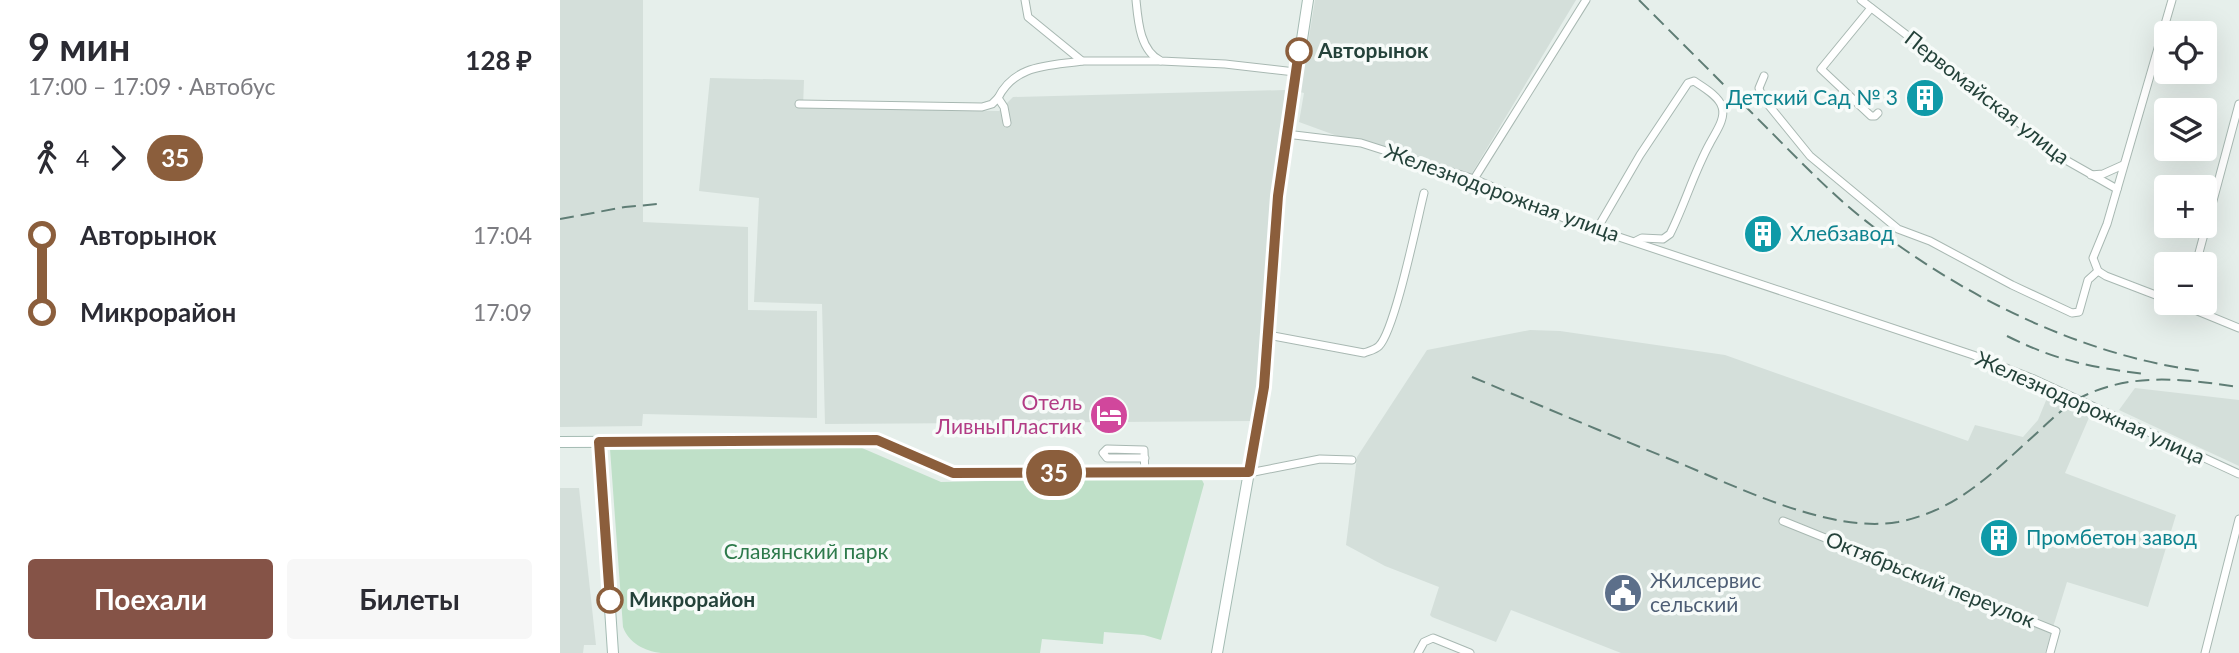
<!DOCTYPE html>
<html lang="ru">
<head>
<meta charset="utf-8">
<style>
  :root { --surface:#fff; --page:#f7f7f7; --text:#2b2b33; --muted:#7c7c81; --accent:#855347 }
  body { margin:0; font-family:Lato,sans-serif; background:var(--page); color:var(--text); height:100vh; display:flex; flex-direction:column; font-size:26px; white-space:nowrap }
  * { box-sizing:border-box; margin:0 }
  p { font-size:23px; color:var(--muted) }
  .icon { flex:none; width:38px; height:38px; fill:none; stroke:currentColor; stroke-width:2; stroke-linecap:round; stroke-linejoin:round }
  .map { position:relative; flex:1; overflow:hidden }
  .drawer { display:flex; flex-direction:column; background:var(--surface); width:560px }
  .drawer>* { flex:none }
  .badge { padding:0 14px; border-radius:23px; font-size:24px; line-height:46px }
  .tools { position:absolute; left:1594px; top:21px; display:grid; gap:14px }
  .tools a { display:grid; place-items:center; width:63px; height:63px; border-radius:7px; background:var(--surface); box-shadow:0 7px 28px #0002; font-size:35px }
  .map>.badge { position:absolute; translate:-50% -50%; box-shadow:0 0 0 4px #fff }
  .legs { display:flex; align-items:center; gap:10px; height:77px; padding:0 28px; font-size:23px }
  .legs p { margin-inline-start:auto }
  .overview { display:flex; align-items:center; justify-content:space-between; height:119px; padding:0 28px }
  h1 { font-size:38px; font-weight:700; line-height:52px }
  .primary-button { display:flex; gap:14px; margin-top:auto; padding:14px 28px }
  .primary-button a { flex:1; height:80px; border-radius:7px; background:var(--accent); color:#fff; font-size:28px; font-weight:700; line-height:80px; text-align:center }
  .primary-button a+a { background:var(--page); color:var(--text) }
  ul { padding:0 28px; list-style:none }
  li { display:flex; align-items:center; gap:24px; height:77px; font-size:26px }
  li i { display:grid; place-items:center; width:10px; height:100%; margin:0 9px; background:currentColor }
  li i::after { content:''; width:18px; height:18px; margin:-9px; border:5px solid; border-radius:50%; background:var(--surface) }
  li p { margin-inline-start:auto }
  li:first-child i { background:linear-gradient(#0000 50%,currentColor 0) }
  li:last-child i { background:linear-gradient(currentColor 50%,#0000 0) }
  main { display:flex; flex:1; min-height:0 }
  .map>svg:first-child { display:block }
</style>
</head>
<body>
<main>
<section class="drawer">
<div class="overview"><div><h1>9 мин</h1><p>17:00 – 17:09 · Автобус</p></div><b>128 ₽</b></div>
<div class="legs"><svg class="icon" aria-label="walk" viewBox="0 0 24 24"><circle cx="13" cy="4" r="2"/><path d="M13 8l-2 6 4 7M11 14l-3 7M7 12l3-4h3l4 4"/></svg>4<svg class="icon" aria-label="forward" viewBox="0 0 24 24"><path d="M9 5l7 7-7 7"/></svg><b class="badge" style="background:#8b5e3c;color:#fff">35</b></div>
<ul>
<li><i style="color:#8b5e3c"></i><b>Авторынок</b><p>17:04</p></li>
<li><i style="color:#8b5e3c"></i><b>Микрорайон</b><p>17:09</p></li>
</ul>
<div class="primary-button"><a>Поехали</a><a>Билеты</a></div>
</section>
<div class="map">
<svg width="1679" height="653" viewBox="0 0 1679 653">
  <rect width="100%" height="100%" fill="#e6efeb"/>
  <g fill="#d4dfda">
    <polygon points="0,0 83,0 83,222 188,227 188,310 257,311 257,418 83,414 82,426 0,427"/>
    <polygon points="755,0 1016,0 906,183 739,122 744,93 740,92"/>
    <polygon points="150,78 244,80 243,108 439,111 453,97 725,90 693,421 265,424 262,304 194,302 199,198 139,191"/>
    <polygon points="970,330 1000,331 1165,355 1408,441 1415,425 1463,437 1478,420 1487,398 1531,413 1505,473 1616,515 1588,607 1507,582 1485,653 1061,653 951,610 936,642 872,617 870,615 879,587 825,566 786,545 797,457 867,350"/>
    <polygon points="1575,388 1679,400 1679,466 1559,410"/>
    <polygon points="0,488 19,488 36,645 24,645 23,653 0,653"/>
  </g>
  <path fill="#bfe0c8" d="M302 448 381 482 640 476 644 484 601 640 584 635 544 632 543 644 482 639 480 653H101C84 651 69 643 63 627L50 449Z"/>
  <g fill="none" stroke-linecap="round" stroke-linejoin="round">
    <defs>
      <g id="street">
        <polyline points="465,0 468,17 522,61 600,61"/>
        <path d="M576 0C578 21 580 51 601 61L665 64 735 72"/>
        <polyline points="1301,0 1412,85 1504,159 1557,189"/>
        <polyline points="1311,8 1261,69 1311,116 1315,116 1318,113"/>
        <polyline points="1204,76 1199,88 1202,97 1250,156 1338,229 1370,241 1452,285 1512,313 1519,312 1528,280 1538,271"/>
        <polyline points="239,104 422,107 432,104 438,98"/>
        <path d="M447 123 444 107 438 98C455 64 489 66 522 61"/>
        <polyline points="726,134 801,143 914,179 1011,221 1413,355 1474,379 1679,474"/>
        <polyline points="1531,175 1543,174 1563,165"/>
        <polyline points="914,179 1026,0"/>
        <path d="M1037 229 1080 155 1128 83 1134 81C1143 87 1159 96 1162 107 1166 119 1155 133 1150 143 1134 172 1125 204 1110 234L1103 239 1082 238 1076 241"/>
        <polyline points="1636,264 1679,104"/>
        <polyline points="1606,299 1546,276 1538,271 1533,258 1547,224 1612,0"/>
        <polyline points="1618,303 1679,328"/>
        <path d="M708 335 804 353C809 351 815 350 819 346 835 330 857 221 864 193"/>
        <polyline points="585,458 547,458 543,453 547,449 584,450 584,451 585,474"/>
        <polyline points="689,473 760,459 792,460"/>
        <polyline points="1223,521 1496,631 1490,653"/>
        <polyline points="858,653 864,642 873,638 910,653"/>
        <polyline points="1645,653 1679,519"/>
      </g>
      <g id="secondary">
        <polyline points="0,442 317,441 393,473 689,473"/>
        <polyline points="39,442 53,653"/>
        <polyline points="657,653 704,387 718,196 748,0"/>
      </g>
    </defs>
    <use href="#street" stroke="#a8b8b2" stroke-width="9"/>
    <use href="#secondary" stroke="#a4bbb3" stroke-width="12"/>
    <use href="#street" stroke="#fff" stroke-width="7"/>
    <use href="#secondary" stroke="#fff" stroke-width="10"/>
    <g stroke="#5f7d75" stroke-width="2" stroke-dasharray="14 7" stroke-linecap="butt">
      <path d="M1079 0C1121 42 1164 85 1206 127 1240 161 1273 196 1311 225 1404 297 1523 356 1641 371"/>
      <polyline points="0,219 65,207 98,204"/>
      <path d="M1447 336C1497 361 1530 367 1584 374"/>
      <path d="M912 377C979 405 1045 433 1112 460 1176 486 1269 534 1338 522 1399 510 1434 471 1478 432 1493 418 1509 402 1528 394 1577 372 1629 380 1679 387"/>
    </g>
  </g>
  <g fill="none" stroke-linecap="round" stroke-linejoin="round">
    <defs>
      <polyline id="line-1" points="50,600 39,442 317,440 393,473 689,472 704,387 718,196 739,51"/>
    </defs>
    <use href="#line-1" stroke="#fff" stroke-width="16"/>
    <use href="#line-1" stroke="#8b5e3c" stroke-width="10"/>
  </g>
  <defs>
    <symbol id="building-disc" viewBox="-11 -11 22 22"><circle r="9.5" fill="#0f9aa8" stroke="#f7fbf9"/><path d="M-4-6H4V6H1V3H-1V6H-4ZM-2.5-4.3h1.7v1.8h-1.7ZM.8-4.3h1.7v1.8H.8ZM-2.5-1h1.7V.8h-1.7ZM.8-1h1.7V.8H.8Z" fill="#fff"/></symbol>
    <symbol id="hotel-disc" viewBox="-11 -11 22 22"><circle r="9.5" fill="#d1479c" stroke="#f7fbf9"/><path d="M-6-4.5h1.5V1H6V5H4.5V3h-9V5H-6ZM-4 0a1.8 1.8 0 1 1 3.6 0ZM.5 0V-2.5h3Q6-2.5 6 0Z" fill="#fff"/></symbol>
    <symbol id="civic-disc" viewBox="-11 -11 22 22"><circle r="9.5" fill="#5c6f8a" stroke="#f7fbf9"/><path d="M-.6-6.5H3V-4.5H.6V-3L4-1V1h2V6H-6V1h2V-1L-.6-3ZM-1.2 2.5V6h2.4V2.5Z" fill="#fff"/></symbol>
  </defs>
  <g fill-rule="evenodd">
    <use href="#building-disc" x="1343" y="76" width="44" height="44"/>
    <use href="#building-disc" x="1181" y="212" width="44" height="44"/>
    <use href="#hotel-disc" x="527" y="393" width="44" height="44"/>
    <use href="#building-disc" x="1417" y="516" width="44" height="44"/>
    <use href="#civic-disc" x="1041" y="571" width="44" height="44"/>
  </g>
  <g fill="#fff" stroke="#8b5e3c" stroke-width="3.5">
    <circle cx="739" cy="51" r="12"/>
    <circle cx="50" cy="600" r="12"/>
  </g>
  <g text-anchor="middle" stroke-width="7" stroke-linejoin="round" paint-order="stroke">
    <g font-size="21" font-weight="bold" fill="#24423a" stroke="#f7fbf9" text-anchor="start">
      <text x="758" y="58">Авторынок</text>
      <text x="69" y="607">Микрорайон</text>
    </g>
    <g font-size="21" fill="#0d838f" stroke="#f7fbf9" text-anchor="start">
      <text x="1338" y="105" text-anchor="end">Детский Сад № 3</text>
      <text x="1230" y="241">Хлебзавод</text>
      <text x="1466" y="545">Промбетон завод</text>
    </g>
    <g font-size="21" fill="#24423a" stroke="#f7fbf9">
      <text transform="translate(1427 98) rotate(38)" y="7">Первомайская улица</text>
      <text transform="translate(942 193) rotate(20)" y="7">Железнодорожная улица</text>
      <text transform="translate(1530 408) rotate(24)" y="7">Железнодорожная улица</text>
      <text transform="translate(1370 580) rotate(22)" y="7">Октябрьский переулок</text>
    </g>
    <g font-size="21" fill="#b23c85" stroke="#f7fbf9" text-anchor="end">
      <text x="522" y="410">Отель<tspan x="522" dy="24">ЛивныПластик</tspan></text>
    </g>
    <g font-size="21" fill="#2d7a4b" stroke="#f7fbf9">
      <text x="246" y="559">Славянский парк</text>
    </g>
    <g font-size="21" fill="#4e5e75" stroke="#f7fbf9" text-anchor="start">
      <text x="1090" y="588">Жилсервис<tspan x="1090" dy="24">сельский</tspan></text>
    </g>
  </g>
</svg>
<div class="tools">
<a><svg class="icon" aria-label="locate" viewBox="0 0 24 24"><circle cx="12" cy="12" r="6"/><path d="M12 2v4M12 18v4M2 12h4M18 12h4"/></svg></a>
<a><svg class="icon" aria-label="layers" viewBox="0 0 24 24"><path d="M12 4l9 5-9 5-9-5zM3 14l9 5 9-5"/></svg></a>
<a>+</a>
<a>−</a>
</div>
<b class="badge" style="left:494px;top:473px;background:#8b5e3c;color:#fff">35</b>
</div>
</main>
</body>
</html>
